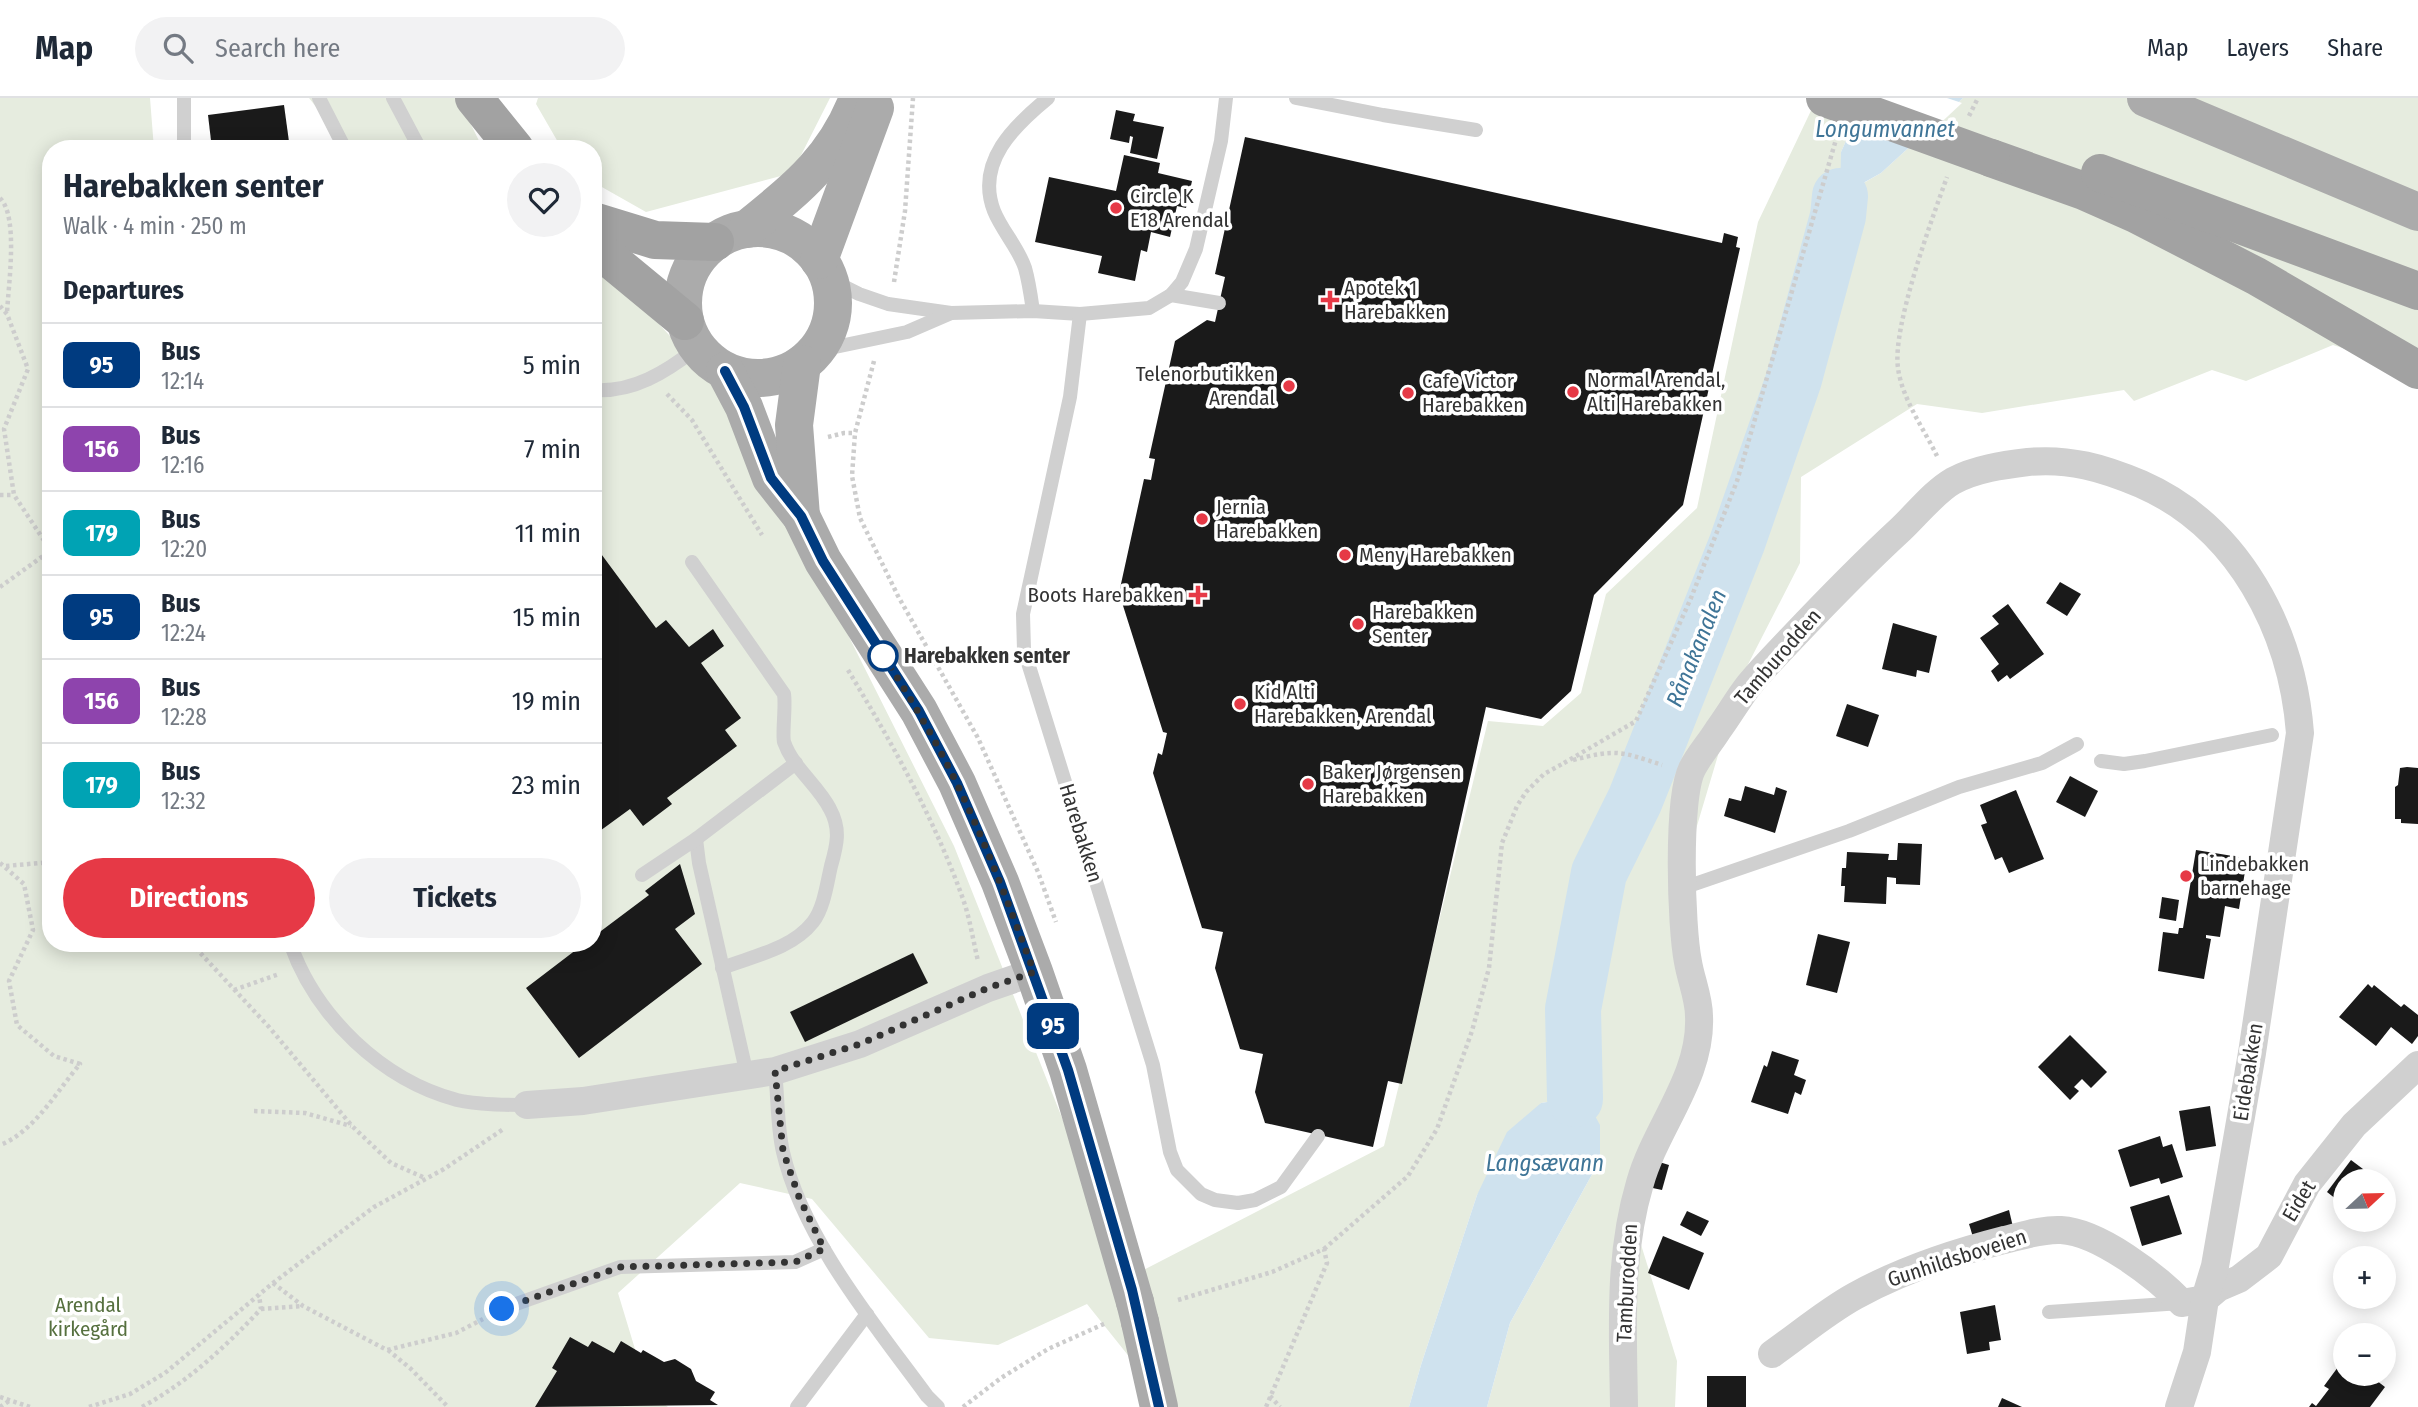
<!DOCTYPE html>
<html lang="en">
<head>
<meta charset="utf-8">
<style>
  :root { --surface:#fff; --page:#f2f2f3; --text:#1f2937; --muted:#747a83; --line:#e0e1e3; --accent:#e63946 }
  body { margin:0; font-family:"Fira Sans Condensed",sans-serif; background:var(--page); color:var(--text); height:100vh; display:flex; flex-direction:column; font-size:26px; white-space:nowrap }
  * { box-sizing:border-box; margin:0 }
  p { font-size:23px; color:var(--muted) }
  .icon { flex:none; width:38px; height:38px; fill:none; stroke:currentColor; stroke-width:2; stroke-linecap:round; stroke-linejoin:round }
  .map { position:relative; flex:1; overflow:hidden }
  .panel { position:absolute; left:42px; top:42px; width:560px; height:812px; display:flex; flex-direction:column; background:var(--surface); border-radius:28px; box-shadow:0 4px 18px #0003 }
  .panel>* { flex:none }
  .badge { padding:0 14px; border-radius:10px; font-size:24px; line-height:46px }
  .needle { width:46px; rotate:68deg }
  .controls { position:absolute; left:2333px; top:1071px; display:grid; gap:14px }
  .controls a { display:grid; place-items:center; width:63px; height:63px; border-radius:50%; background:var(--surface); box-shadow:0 4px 18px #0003; font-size:35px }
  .you { position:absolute; width:35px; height:35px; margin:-18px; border:5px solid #fff; border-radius:50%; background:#1a73e8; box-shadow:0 0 0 10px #1a73e833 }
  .map>.badge { position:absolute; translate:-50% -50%; box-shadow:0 0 0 4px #fff }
  h2 { padding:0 21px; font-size:26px; line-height:63px }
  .round { display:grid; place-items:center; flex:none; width:74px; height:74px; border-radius:37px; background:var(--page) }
  .summary { display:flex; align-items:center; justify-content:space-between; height:119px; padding:0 21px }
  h1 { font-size:33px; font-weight:700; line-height:52px }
  .action { display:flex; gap:14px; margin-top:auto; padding:14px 21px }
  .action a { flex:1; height:80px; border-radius:42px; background:var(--accent); color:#fff; font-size:28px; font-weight:700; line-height:80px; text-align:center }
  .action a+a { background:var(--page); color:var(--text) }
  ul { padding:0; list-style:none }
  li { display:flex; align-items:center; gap:21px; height:84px; padding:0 21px; border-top:2px solid var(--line) }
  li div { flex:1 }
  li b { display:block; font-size:26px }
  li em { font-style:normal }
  li .badge { min-width:77px; font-weight:700; text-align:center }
  header { display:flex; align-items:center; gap:42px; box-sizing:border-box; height:98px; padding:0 35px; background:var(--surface); border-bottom:2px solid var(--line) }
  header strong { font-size:33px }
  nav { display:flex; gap:38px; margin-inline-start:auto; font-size:24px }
  .search { width:490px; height:63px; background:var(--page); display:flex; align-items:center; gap:18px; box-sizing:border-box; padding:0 24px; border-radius:38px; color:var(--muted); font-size:26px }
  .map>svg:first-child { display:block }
</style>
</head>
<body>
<header>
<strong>Map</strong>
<div class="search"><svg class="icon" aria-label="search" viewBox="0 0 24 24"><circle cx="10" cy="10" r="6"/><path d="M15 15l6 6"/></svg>Search here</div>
<nav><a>Map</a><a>Layers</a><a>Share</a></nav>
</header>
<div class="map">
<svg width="2418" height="1309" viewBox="0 0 2418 1309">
  <rect width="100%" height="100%" fill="#fff"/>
  <g fill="#e6ecdf">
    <polygon points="0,0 150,0 154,51 51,51 51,845 593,845 593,165 628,192 732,306 954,748 1126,1181 1384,1048 1488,623 1543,628 1581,595 1606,496 1697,410 1758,124 1817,0 1865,0 1841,54 1841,98 1881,75 1963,0 2418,0 2418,252 2368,258 2333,247 2246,283 2212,272 2134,303 2124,292 1982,315 1917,306 1801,379 1800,465 1741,580 1688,758 1703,944 1630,1111 1677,1263 1675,1309 1487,1309 1510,1225 1600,1062 1584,998 1541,1005 1477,1097 1421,1267 1409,1309 1153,1309 1139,1271 1087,1206 998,1247 929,1240 812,1101 740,1085 618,1195 648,1294 668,1309 0,1309"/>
    <polygon points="309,0 458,0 483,51 350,51"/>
    <polygon points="538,0 830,0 792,75 646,114 593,84 593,51 562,51 536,6"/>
  </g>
  <g fill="#cfe2ee">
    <polygon points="1865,0 1963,0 1881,75 1840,98 1841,54"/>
    <polygon points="1584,998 1600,1027 1600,1062 1510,1225 1487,1309 1409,1309 1421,1267 1477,1097 1507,1034 1541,1005"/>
  </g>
  <polygon fill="#fff" points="1861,0 1947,0 1962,5 1917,47"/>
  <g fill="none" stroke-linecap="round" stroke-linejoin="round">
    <polyline stroke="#cfe2ee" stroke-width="56" points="1575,1001 1573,911 1599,775 1635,702 1737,445 1794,281 1838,118 1840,98"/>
  </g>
  <g fill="#1a1a1a">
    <polygon points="284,7 290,51 212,51 208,17"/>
    <polygon points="1116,12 1135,16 1133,23 1164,29 1157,61 1130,55 1133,39 1130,38 1129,45 1110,41"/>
    <polygon points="1245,39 1722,145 1724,135 1738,139 1736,149 1740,150 1683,407 1594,497 1571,593 1541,621 1486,609 1402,986 1388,983 1373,1049 1265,1025 1255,994 1263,956 1240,951 1215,870 1223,834 1202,830 1153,675 1158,655 1162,657 1167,635 1163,634 1119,495 1144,381 1151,382 1155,361 1149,360 1175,243 1207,222 1215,224 1225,179 1215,176"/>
    <polygon points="1124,57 1160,65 1158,75 1192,83 1186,110 1177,108 1170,139 1151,134 1147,154 1141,152 1135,183 1098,175 1102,158 1035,144 1049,79 1116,93"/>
    <polygon points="596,449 656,530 666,522 689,549 713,531 724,548 701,565 741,620 725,632 737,648 667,700 672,706 643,728 630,711 593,738 593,577 596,575 593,572 593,451"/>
    <polygon points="2060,484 2081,496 2067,518 2046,505"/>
    <polygon points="2008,506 2044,556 2010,581 2007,577 1998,584 1991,573 1999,566 1980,540 1999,526 1992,518"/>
    <polygon points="1893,525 1937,538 1929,575 1917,572 1916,579 1882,571"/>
    <polygon points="1847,606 1879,617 1868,649 1836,638"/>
    <polygon points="2407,669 2418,670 2418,726 2401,725 2401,721 2395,721 2395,689 2398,687 2400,670"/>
    <polygon points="2070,678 2098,693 2085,719 2056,704"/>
    <polygon points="1745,688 1774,697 1776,689 1787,693 1775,735 1724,718 1729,700 1741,703"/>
    <polygon points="2016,692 2044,761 2009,775 2002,759 1995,762 1981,727 1987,725 1980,707"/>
    <polygon points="1898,745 1922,746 1920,787 1896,786 1896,780 1887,779 1886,806 1844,804 1845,788 1841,788 1842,770 1846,770 1847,754 1889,756 1888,762 1897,762"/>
    <polygon points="2196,752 2239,759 2238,766 2246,767 2239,811 2225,808 2220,839 2206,837 2206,840 2211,841 2204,881 2158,873 2163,834 2178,836 2179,830 2183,830"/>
    <polygon points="680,766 695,816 675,831 702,866 579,960 526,890 585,845 593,845 593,839 649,797 645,793"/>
    <polygon points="2162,799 2179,802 2176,823 2159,820"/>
    <polygon points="1818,836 1850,844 1837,895 1806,887"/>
    <polygon points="913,855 928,885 805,944 790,914"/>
    <polygon points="2368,886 2372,890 2374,887 2401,909 2404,906 2418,917 2418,938 2412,946 2391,929 2376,948 2339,919"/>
    <polygon points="2070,937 2107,974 2091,990 2082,981 2074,989 2079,993 2070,1002 2038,969"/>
    <polygon points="1772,953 1799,962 1794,977 1806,982 1801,997 1795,994 1788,1016 1751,1004 1764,967 1767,969"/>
    <polygon points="2210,1008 2216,1048 2186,1053 2179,1013"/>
    <polygon points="2160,1038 2163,1049 2172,1046 2183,1079 2161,1086 2159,1080 2130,1089 2118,1052"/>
    <polygon points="2351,1062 2379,1083 2345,1083 2345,1108 2327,1094"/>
    <polygon points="1656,1063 1669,1067 1662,1092 1648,1089"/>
    <polygon points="2169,1097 2182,1136 2142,1148 2130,1109"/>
    <polygon points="2009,1112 2013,1129 1973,1139 1969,1126"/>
    <polygon points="1687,1113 1709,1123 1701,1138 1680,1127"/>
    <polygon points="1663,1138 1704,1155 1689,1192 1648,1175"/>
    <polygon points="1995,1207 2001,1242 1989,1244 1990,1252 1967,1256 1960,1214"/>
    <polygon points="570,1239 588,1249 592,1243 614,1255 621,1243 641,1255 643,1252 664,1264 675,1261 691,1271 696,1283 715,1294 710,1302 718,1307 535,1309 557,1273 552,1270"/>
    <polygon points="2338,1269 2343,1273 2345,1270 2345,1276 2368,1276 2385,1289 2370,1309 2309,1309 2312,1305 2316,1308 2329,1291 2324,1288"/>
    <rect x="1707" y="1278" width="39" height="31"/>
    <polygon points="2002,1300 2022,1309 1998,1309"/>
  </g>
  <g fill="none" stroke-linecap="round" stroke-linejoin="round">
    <g stroke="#cdcdcd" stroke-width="4.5" stroke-dasharray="3.5 3.5" stroke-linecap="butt">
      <polyline points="1969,18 1978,0"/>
      <path d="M0 100C19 119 8 189 7 216"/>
      <polyline points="894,184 905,113 913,0"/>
      <polyline points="0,208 7,216 28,271 4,331 14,397 51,453"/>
      <polyline points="874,263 855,335 852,378 860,420 898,498 978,640 1038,774 1056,824"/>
      <polyline points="667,296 692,322 762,437"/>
      <polyline points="828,339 844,335 855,335"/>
      <path d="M1937 358C1924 331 1902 301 1898 270 1892 229 1932 121 1947 79"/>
      <polyline points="0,397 14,397"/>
      <polyline points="0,489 50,453"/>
      <path d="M848 572C892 645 934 720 963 801 970 821 973 842 978 863"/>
      <path d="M1573 662C1616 651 1620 653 1662 667"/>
      <polyline points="1564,665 1636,623 1691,500 1737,383 1837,38"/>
      <path d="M0 765 24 786 33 832 9 883 17 927 54 958 80 966C57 993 34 1034 0 1047"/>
      <polyline points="6,768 51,764"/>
      <polyline points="191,845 269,929 352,1028 391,1065 425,1080"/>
      <polyline points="234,892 279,876"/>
      <polyline points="254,1013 305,1015 351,1028"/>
      <polyline points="1324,1151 1408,1078 1437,1031 1472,933 1489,870 1502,745 1517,708 1526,694 1544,676 1564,665"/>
      <polyline points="273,1185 303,1208 387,1252 456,1235 483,1221"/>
      <polyline points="1178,1202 1272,1174 1324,1151 1327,1165 1266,1309"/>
      <polyline points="261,1211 303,1208"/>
      <polyline points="388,1252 411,1271 448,1309"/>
      <polyline points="1270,1298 1280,1309"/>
      <polyline points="0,1299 30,1309"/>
      <polyline points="0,1309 9,1303"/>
      <polyline points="89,1309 130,1296 165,1275 273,1185 374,1109 444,1071 505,1030"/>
      <path d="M142 1309C189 1283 224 1250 261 1211L259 1197"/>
      <polyline points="963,1309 1001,1280 1048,1251 1106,1225"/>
    </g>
    <g stroke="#d0d0d0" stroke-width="14">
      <polyline points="184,0 184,51"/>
      <polyline points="319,0 345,51"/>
      <polyline points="393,0 420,51"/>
      <polyline points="1296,0 1383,17 1476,32"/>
      <polyline points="829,181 859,196 888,206 951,215 1033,213 1080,216 1149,210 1171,197 1182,184 1196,151 1221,43 1226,0"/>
      <polyline points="1171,197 1219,205"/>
      <path d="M1033 213C1031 199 1029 184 1025 170 1018 149 1002 133 994 113 975 64 1015 27 1048 0"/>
      <polyline points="1080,216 1070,299 1023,516 1024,552 1153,967 1170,1054 1177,1072 1201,1096 1215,1102 1238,1105 1255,1102 1281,1089 1318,1038"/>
      <polyline points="816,253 907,234 951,215"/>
      <path d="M593 292C633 295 666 274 697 250"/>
      <path d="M692 464 784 596C786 608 782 636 784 644 793 670 818 687 830 711 841 731 837 747 831 768 827 785 824 810 813 824 792 851 753 858 722 870"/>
      <polyline points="2101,663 2124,666 2145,663 2272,637"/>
      <polyline points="696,741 699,765 747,977"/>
      <polyline points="642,777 696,741 796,665"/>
      <polyline points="1683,790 1849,733 1959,689 2042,665 2077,646"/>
      <path d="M290 845C316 919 382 982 457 1002 478 1007 505 1007 527 1007"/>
      <path d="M775 973C778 999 777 1028 783 1054 803 1141 875 1227 927 1298L938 1309"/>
      <polyline points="502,1211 620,1169 795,1164 824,1151"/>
      <polyline points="2049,1214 2181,1205"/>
      <polyline points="797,1309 867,1216"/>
    </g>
    <g stroke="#d0d0d0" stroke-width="28">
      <polyline points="527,1007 583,1003 775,973 860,946 988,890 1034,874"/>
      <path d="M1772 1256C1799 1237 1826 1214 1855 1198 1900 1173 1953 1155 2004 1142 2022 1138 2042 1131 2061 1132 2099 1134 2156 1178 2182 1205L2205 1201 2218 1190 2239 1181 2269 1158 2307 1086 2354 1027 2418 967"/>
      <path d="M1624 1309C1623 1232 1618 1159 1640 1085 1656 1028 1702 979 1699 918 1699 900 1691 882 1688 864 1681 829 1677 701 1692 671 1699 657 1710 645 1718 632 1729 617 1738 601 1749 587 1762 571 1777 556 1791 541 1827 503 1863 466 1901 431 1917 416 1934 394 1953 383 1975 371 2003 367 2028 364 2069 360 2103 370 2141 386 2239 429 2292 532 2300 635L2252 955 2215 1168 2205 1201 2197 1254 2179 1309"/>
    </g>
    <g stroke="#ababab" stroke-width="38">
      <polyline points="2146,0 2418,114"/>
      <circle cx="758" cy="205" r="75"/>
      <path d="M747 131C796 91 835 61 858 0"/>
      <polyline points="819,162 875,10"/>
      <polyline points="725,273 744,309 771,380 801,418 823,463 919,613 957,685 1000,784 1034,874 1068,972 1135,1204"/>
      <polyline points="801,418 794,327 802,266"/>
      <polyline points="1140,1224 1159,1309"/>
    </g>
    <g stroke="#a2a2a2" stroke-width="38">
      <polyline points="474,0 515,51"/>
      <polyline points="1991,60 2084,93 2136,116 2256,178 2418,272"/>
      <polyline points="2100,75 2418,193"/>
      <polyline points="593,123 655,142 715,144"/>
      <polyline points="593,147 685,223"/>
    </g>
    <polyline stroke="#ababab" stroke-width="38" points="1135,1204 1140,1224"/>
    <polyline stroke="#a2a2a2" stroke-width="38" points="1825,0 1991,60"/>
  </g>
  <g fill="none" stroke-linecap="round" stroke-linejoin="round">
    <defs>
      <polyline id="line" points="725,273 744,309 771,380 801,418 823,463 919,613 957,685 1000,784 1068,972 1132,1192 1159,1309"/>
    </defs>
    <use href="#line" stroke="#fff" stroke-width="16"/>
    <use href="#line" stroke="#003b80" stroke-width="10"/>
    <path stroke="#333" stroke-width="7" stroke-dasharray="0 12.6" d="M502 1211 620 1169 795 1164 824 1151 799 1099 783 1053 775 973 860 946 988 890 1034 874C1010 810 986 745 956 684 933 637 906 593 878 549L883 558"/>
  </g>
  <g fill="#e63946" stroke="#fff" stroke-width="2.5">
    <circle cx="1116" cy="110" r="7"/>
    <path d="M1326.5 191.5h7v7h7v7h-7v7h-7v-7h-7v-7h7z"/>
    <circle cx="1289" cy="288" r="7"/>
    <circle cx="1573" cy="294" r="7"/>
    <circle cx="1408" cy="295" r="7"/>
    <circle cx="1202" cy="421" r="7"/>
    <circle cx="1345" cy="457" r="7"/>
    <path d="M1194.5 486.5h7v7h7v7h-7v7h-7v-7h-7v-7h7z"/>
    <circle cx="1358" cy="526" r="7"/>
    <circle cx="1240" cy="606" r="7"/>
    <circle cx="1308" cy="686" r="7"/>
    <circle cx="2186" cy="778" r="7"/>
  </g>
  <circle fill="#fff" stroke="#003b80" stroke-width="3.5" cx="883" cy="558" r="14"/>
  <g text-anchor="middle" stroke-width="7" stroke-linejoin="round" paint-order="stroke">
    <g font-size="21" fill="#333" stroke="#fff" text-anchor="start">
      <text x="1130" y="105">Circle K<tspan x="1130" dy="24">E18 Arendal</tspan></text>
      <text x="1344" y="197">Apotek 1<tspan x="1344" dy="24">Harebakken</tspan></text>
      <text x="1275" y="283" text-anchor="end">Telenorbutikken<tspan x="1275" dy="24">Arendal</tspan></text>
      <text x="1587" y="289">Normal Arendal,<tspan x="1587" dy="24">Alti Harebakken</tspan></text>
      <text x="1422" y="290">Cafe Victor<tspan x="1422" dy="24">Harebakken</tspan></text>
      <text x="1216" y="416">Jernia<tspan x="1216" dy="24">Harebakken</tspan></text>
      <text x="1359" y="464">Meny Harebakken</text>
      <text x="1184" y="504" text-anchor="end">Boots Harebakken</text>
      <text x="1372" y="521">Harebakken<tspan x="1372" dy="24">Senter</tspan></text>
      <text x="1254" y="601">Kid Alti<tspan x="1254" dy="24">Harebakken, Arendal</tspan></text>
      <text x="1322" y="681">Baker Jørgensen<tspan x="1322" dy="24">Harebakken</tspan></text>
      <text x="2200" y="773">Lindebakken<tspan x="2200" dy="24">barnehage</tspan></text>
    </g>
    <g font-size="21" font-weight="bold" fill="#333" stroke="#fff" text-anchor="start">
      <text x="904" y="565">Harebakken senter</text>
    </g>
    <g font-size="21" fill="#333" stroke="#fff">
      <text transform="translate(1778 559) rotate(-49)" y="7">Tamburodden</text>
      <text transform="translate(1081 735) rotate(73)" y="7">Harebakken</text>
      <text transform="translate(2248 974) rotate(-81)" y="7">Eidebakken</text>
      <text transform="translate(2299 1103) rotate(-59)" y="7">Eidet</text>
      <text transform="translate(1957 1160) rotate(-18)" y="7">Gunhildsboveien</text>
      <text transform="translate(1627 1185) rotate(-87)" y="7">Tamburodden</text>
    </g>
    <g font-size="21" fill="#56703f" stroke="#fff">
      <text x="88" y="1214">Arendal<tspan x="88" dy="24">kirkegård</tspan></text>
    </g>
    <g font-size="23" font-style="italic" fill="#3f7597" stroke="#fff">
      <text x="1885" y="39">Longumvannet</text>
      <text transform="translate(1696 550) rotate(-68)" y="8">Rånakanalen</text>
      <text x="1545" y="1073">Langsævann</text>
    </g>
  </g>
</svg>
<div class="controls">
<a><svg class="needle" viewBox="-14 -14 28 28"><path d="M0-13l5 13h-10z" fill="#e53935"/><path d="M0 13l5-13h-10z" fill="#747a83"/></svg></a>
<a>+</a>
<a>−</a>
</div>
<div class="you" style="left:502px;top:1211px"></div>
<b class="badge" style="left:1053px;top:928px;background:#003b80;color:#fff">95</b>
<section class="panel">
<div class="summary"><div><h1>Harebakken senter</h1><p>Walk · 4 min · 250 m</p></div><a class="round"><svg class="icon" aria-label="heart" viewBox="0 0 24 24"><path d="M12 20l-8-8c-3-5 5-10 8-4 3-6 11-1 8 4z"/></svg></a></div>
<h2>Departures</h2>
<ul>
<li><span class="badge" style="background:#003b80;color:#fff">95</span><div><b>Bus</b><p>12:14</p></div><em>5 min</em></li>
<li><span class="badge" style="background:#8e44ad;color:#fff">156</span><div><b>Bus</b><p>12:16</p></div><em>7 min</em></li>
<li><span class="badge" style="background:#00a3b4;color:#fff">179</span><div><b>Bus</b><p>12:20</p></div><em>11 min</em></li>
<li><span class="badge" style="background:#003b80;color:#fff">95</span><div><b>Bus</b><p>12:24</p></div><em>15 min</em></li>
<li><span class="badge" style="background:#8e44ad;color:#fff">156</span><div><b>Bus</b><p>12:28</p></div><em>19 min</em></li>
<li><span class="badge" style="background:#00a3b4;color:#fff">179</span><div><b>Bus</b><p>12:32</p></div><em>23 min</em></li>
</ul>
<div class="action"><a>Directions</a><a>Tickets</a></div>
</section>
</div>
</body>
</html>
